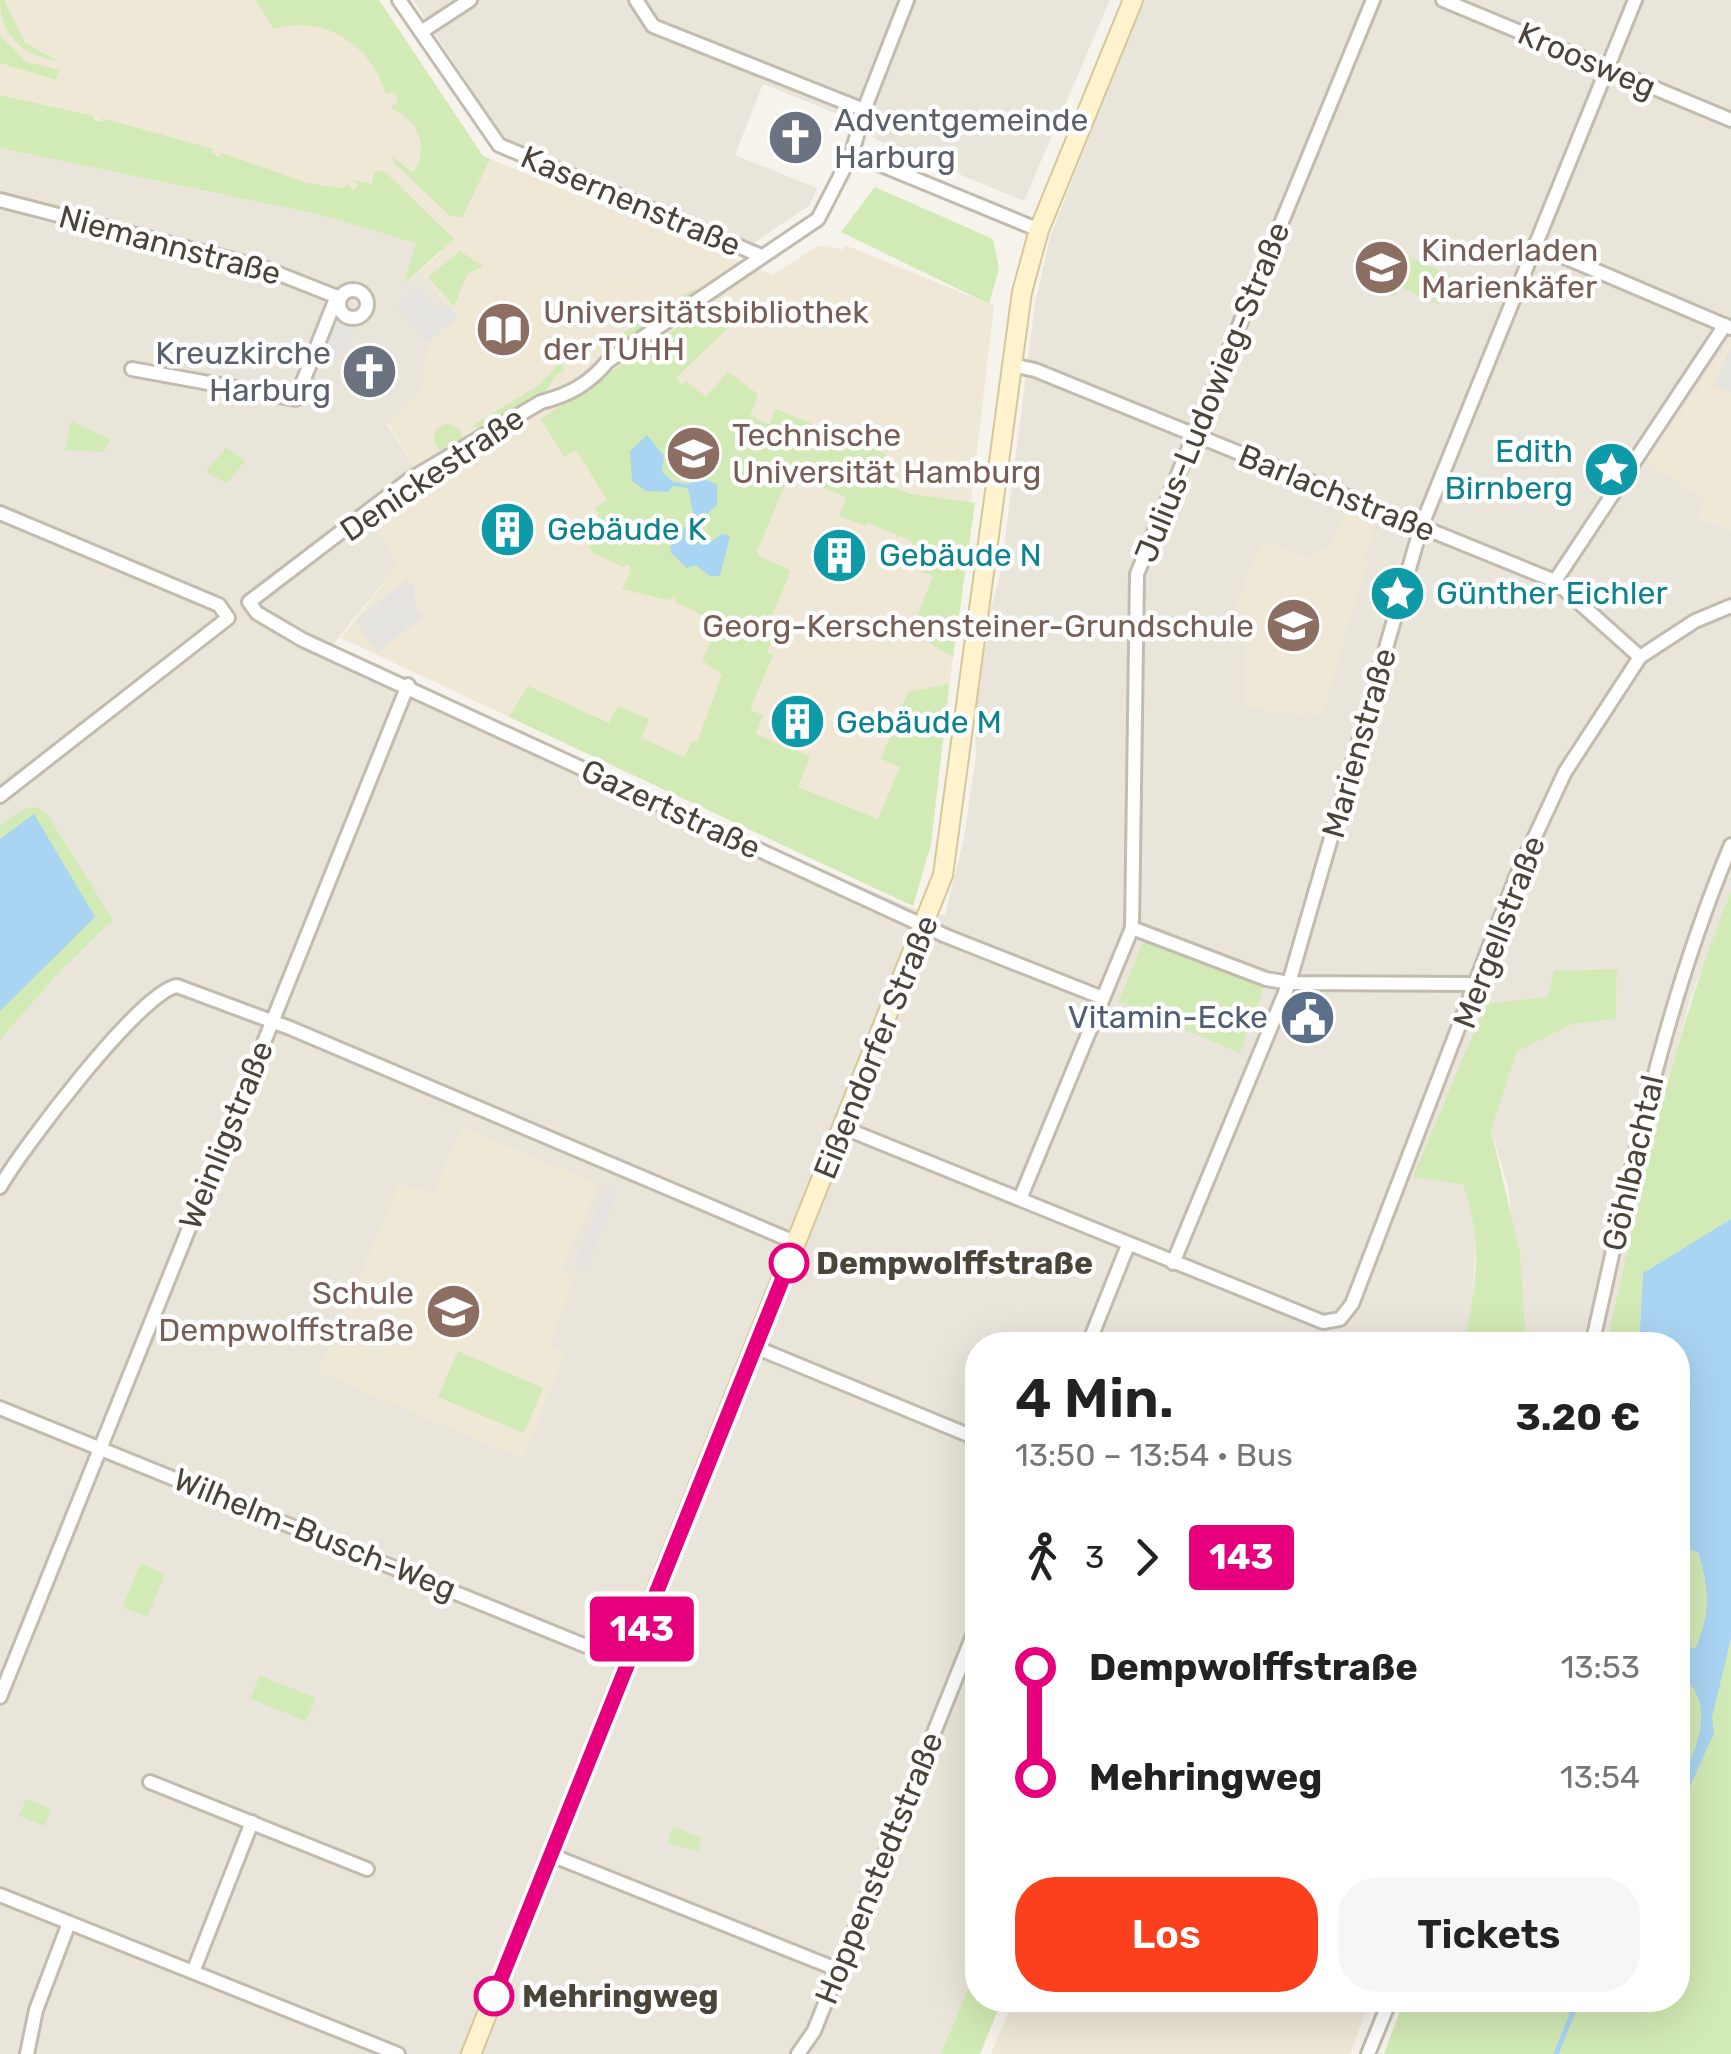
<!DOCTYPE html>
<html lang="de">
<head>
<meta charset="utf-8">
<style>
  :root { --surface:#fff; --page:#f6f6f6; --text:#222; --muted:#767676; --accent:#fc3f1d }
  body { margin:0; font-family:Rubik,sans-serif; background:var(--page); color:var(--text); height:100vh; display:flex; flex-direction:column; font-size:38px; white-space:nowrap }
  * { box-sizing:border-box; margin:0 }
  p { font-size:32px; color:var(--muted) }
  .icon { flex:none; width:55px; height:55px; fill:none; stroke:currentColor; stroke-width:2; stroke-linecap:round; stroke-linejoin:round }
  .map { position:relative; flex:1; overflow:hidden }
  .drawer { position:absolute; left:965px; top:1332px; width:725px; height:680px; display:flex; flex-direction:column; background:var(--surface); border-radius:40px; box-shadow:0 10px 40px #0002 }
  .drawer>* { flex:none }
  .badge { padding:0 20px; border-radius:8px; font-size:35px; line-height:65px }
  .map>.badge { position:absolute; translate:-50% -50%; box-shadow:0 0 0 5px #fff }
  .legs { display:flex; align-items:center; gap:15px; height:110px; padding:0 50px; font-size:32px }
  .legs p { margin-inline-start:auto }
  .summary { display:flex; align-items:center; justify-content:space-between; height:170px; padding:0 50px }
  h1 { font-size:55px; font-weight:600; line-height:75px }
  .cta { display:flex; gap:20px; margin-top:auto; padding:20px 50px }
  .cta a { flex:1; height:115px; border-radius:40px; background:var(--accent); color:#fff; font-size:40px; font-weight:600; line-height:115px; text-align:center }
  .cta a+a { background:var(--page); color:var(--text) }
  ul { padding:0 50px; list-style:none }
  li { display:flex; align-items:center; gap:35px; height:110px; font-size:38px }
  li i { display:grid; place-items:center; width:15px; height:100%; margin:0 12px; background:currentColor }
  li i::after { content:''; width:25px; height:25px; margin:-12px; border:8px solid; border-radius:50%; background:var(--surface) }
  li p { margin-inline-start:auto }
  li:first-child i { background:linear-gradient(#0000 50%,currentColor 0) }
  li:last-child i { background:linear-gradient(currentColor 50%,#0000 0) }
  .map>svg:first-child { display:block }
</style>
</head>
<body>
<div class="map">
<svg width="1731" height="2054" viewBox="0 0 1731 2054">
  <rect width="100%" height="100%" fill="#f6f3ec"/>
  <g fill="#eae5da">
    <polygon points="413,0 1110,0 1024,201 877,140 845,117 763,84 735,155 817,188 810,205 752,244 504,139"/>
    <polygon points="1143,0 1731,0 1731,343 1647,462 1705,501 1699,517 1731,530 1731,892 1688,1006 1606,1345 1526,1345 1508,1186 1491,1130 1517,1050 1573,1024 1616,1018 1617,969 1554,970 1548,997 1413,1176 1464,1186 1476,1220 1473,1307 1463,1345 978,1345 977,1967 941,2054 0,2054 0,1040 61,970 112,920 48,815 30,807 0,825 0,148 317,214 417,243 405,282 420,271 456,319 428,345 423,389 387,424 424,482 376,527 398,565 329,649 581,767 912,908 945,915 964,838 976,755 973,676 1001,571 1035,304 1050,237"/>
  </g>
  <g fill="#efe8d6">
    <polygon points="0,0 379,0 483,156 772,275 816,247 827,245 842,250 845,245 994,306 931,844 913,906 341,638 398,565 375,527 424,482 388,423 422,389 428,345 456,319 420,271 442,251 317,214 0,148"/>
    <polygon points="1729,342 1731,343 1731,530 1699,516 1705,501 1646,462"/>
    <polygon points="1346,511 1377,523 1364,555 1368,560 1322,715 1245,708 1245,643 1239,642 1235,609 1262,540 1310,558 1332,544"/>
    <polygon points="462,1127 599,1184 561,1271 575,1276 549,1346 565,1354 523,1459 318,1372 399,1184 433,1193"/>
    <polygon points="1014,2000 1370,2000 1350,2054 991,2054"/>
  </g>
  <g fill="#d2eab5">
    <path d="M0 0H4L25 43 58 61C23 56 0 35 0 0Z"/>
    <path d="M255 0H379L483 156 490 159 462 218 449 215 393 162V157L413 173C430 148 419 120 392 109L393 104 398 105 395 92 386 94C373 47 323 12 274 29Z"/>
    <polygon points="0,36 26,62 59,70 56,80 0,63"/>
    <polygon points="0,95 93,116 94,121 102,122 102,118 213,149 212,153 219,157 222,153 307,183 343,188 347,184 354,191 358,185 353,180 372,184 374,172 383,170 454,239 404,284 416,243 317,214 0,148"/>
    <polygon points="875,187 993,239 999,269 989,304 841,232"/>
    <polygon points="460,251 483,266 467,274 454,306 428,277"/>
    <polygon points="1403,255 1451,275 1439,304 1399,287 1394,297 1387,294"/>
    <polygon points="697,288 696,295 609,352 605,350 645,315"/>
    <polygon points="717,301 731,325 676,378 682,385 687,381 705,397 728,372 758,394 750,416 769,424 776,409 886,454 877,480 910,494 975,503 953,658 911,631 933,576 916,569 923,551 920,544 913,546 910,540 868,523 866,526 839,516 846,497 794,476 787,479 757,552 760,557 791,570 771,619 765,623 775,632 767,652 773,655 750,710 763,715 756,734 810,756 798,787 878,819 900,767 881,759 908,692 949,684 931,844 913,906 509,717 528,686 609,723 618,706 649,719 641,738 684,757 692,741 697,742 722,675 702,660 719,623 677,603 674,597 667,600 622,589 631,571 628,564 623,567 593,553 581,534 600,518 595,508 607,500 576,450 564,457 541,419"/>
    <polygon points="561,361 564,371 556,375 542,398 484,431 472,426 539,385"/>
    <polygon points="71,421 110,439 104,452 65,450"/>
    <circle cx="448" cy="438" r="14"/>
    <polygon points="226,448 245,461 227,483 206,472"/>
    <polygon points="38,807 48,815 113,920 61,970 0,1040 0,825 23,809"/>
    <path d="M1731 892V1219L1643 1273 1639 1345H1606C1642 1192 1671 1037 1731 892Z"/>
    <polygon points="1145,937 1265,984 1240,1053 1119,1002"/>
    <path d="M1617 969 1616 1019 1573 1024 1517 1051 1491 1130 1520 1252 1526 1345H1463C1477 1293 1483 1236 1463 1185L1413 1177 1486 1004 1548 997 1554 970Z"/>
    <polygon points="458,1351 543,1388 524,1433 438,1397"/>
    <path d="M1678 1548 1698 1552C1709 1589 1711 1614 1695 1650L1678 1641Z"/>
    <polygon points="141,1563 165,1574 147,1617 122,1607"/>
    <polygon points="1731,1639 1731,2054 1384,2054 1404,2000 1678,2000 1678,1671 1700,1694 1717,1694"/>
    <polygon points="260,1676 316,1698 306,1721 250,1699"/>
    <polygon points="26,1799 51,1809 44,1826 19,1816"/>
    <polygon points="673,1827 702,1838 698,1851 667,1843"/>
    <polygon points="977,1967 978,2000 1002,2000 980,2054 941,2054"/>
  </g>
  <g fill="#e5e3e0">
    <polygon points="418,288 436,311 447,304 457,316 426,341 397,305"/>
    <polygon points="334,321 354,329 344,354 339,352 335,361 320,355"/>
    <polygon points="1729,350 1731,351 1731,392 1714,385"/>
    <polygon points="407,579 415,588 415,606 423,616 377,653 355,621"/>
    <polygon points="606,1188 617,1192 586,1269 575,1265"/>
  </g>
  <g fill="#a9d4f2">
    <polygon points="647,435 664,456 662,472 673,482 689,484 698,477 717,484 717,505 699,522 700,539 708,544 722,534 730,536 720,576 710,576 695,565 687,568 671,553 670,540 694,518 688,488 673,486 668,492 646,491 632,481 630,451"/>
    <polygon points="34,814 95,917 0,1011 0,839"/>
    <path d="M1731 1219V1639L1712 1717 1714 1733 1678 1813C1677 1763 1731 1716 1678 1671V1641L1695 1649C1711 1614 1709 1588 1698 1552L1678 1548V1345H1639L1643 1273Z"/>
  </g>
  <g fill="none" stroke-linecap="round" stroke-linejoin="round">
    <polyline stroke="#a9d4f2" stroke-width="5" points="1556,2054 1578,2000"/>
    <defs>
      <g id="street">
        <polyline points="399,0 499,145 759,255"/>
        <polyline points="636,0 653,26 864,110"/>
        <path d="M907 0 864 110 852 153 818 219 608 361C589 384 569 395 541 402L409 480 249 602 257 613 303 640 946 936 1103 998"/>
        <polyline points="1443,0 1731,120"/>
        <polyline points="421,32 470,0"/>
        <polyline points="852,153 1039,230"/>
        <polyline points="0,200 264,268 340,298"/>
        <polyline points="1536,245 1731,328"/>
        <circle cx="353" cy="304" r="14"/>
        <polyline points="1012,365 1035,370 1555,581 1640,657"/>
        <polyline points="132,369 296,399 337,296"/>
        <polyline points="0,513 219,605 228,618 0,796"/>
        <polyline points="1555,581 1725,325"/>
        <polyline points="1132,928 1266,979 1289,983 1478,984"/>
        <polyline points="844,1128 1323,1322 1340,1319 1352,1304 1517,875 1565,772 1640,657 1695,621 1731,606"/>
        <path d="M0 1187C21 1150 140 992 177 986L290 1028 797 1243"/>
        <polyline points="1020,1199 1132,928 1137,574 1373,0"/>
        <polyline points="1173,1263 1289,983 1421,527 1635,0"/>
        <polyline points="1088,1345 1128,1245"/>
        <path d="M1592 1345C1630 1176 1663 1006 1731 845"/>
        <polyline points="755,1347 978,1439"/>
        <polyline points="0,1408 628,1663"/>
        <polyline points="0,1697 408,685"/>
        <polyline points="150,1782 367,1869"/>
        <polyline points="551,1855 839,1970"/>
        <polyline points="0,1895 398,2054"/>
        <polyline points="193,1972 252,1822"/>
        <polyline points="27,2054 36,2010 69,1923"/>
        <polyline points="798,2054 814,2031 978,1623"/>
        <polyline points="1368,2054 1390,2000"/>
      </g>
      <polyline id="secondary" points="471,2054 943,875 1022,292 1039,230 1133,0"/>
    </defs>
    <use href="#street" stroke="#c2bbae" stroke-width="18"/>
    <use href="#secondary" stroke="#d6c79b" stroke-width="22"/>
    <use href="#street" stroke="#fff" stroke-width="12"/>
    <use href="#secondary" stroke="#fff3cd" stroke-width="18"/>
  </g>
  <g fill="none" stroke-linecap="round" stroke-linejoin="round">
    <defs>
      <polyline id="line-1" points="494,1996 789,1263"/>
    </defs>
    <use href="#line-1" stroke="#fff" stroke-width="22"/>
    <use href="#line-1" stroke="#e6007e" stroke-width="15"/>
  </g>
  <defs>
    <symbol id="church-disc" viewBox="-11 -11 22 22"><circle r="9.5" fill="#6b7280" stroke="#fff"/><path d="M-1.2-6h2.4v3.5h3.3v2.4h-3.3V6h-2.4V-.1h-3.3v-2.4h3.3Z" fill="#fff"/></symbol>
    <symbol id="school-disc" viewBox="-11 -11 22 22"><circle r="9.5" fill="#8d6e63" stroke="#fff"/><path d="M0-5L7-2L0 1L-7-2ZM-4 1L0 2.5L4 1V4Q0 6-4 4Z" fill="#fff"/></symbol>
    <symbol id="library-disc" viewBox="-11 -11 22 22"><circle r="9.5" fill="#8d6e63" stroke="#fff"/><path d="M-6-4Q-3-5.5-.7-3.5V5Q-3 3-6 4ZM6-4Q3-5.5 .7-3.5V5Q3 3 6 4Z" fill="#fff"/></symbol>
    <symbol id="university-disc" viewBox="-11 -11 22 22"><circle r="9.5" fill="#8d6e63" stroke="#fff"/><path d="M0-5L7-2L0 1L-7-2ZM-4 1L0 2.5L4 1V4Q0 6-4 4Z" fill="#fff"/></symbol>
    <symbol id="sight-disc" viewBox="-11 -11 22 22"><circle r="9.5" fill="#0f9aa8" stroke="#fff"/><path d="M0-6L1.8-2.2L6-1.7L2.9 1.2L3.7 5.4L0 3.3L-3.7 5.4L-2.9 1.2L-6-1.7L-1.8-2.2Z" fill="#fff"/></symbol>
    <symbol id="building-disc" viewBox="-11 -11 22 22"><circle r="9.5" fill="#0f9aa8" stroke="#fff"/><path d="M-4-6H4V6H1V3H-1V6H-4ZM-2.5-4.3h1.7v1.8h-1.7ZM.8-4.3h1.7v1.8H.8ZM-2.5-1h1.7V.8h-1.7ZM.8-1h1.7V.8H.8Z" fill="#fff"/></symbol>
    <symbol id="civic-disc" viewBox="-11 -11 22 22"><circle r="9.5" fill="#5c6f8a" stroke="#fff"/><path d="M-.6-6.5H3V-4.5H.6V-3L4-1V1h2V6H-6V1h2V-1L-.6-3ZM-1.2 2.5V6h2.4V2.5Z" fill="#fff"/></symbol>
  </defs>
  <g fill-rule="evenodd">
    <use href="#church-disc" x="764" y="106" width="63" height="63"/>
    <use href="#school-disc" x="1350" y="236" width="63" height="63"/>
    <use href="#library-disc" x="472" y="298" width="63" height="63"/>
    <use href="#church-disc" x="338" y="340" width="63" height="63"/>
    <use href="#university-disc" x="662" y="422" width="63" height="63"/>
    <use href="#sight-disc" x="1580" y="438" width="63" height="63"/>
    <use href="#building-disc" x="476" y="498" width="63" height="63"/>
    <use href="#building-disc" x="808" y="524" width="63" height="63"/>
    <use href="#sight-disc" x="1366" y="562" width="63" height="63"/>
    <use href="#school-disc" x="1262" y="594" width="63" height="63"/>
    <use href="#building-disc" x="766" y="690" width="63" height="63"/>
    <use href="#civic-disc" x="1276" y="986" width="63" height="63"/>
    <use href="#school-disc" x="422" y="1280" width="63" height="63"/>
  </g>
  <g fill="#fff" stroke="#e6007e" stroke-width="5">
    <circle cx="789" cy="1263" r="18"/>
    <circle cx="494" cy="1996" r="18"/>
  </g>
  <g text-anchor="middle" stroke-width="9" stroke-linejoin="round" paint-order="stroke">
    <g font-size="32" fill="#4b4439" stroke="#fff">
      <text transform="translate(1587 60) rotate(23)" y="11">Kroosweg</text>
      <text transform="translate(631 201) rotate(23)" y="11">Kasernenstraße</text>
      <text transform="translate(170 245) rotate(15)" y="11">Niemannstraße</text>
      <text transform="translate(1212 392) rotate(-68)" y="11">Julius-Ludowieg-Straße</text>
      <text transform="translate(432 474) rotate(-34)" y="11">Denickestraße</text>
      <text transform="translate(1337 493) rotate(22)" y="11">Barlachstraße</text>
      <text transform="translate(1359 743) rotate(-74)" y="11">Marienstraße</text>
      <text transform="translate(671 809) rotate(25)" y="11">Gazertstraße</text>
      <text transform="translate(1499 932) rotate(-69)" y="11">Mergellstraße</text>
      <text transform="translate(876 1047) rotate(-68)" y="11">Eißendorfer Straße</text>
      <text transform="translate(226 1135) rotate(-68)" y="11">Weinligstraße</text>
      <text transform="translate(1633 1163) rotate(-77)" y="11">Göhlbachtal</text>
      <text transform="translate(315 1534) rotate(22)" y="11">Wilhelm-Busch-Weg</text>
      <text transform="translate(879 1868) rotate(-68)" y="11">Hoppenstedtstraße</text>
    </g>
    <g font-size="32" fill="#5b616d" stroke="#fff" text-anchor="start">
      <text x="834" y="131">Adventgemeinde<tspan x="834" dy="37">Harburg</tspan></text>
      <text x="331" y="364" text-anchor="end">Kreuzkirche<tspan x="331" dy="37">Harburg</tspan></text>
    </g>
    <g font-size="32" fill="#785e54" stroke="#fff" text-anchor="start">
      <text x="1421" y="261">Kinderladen<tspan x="1421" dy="37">Marienkäfer</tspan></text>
      <text x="543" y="323">Universitätsbibliothek<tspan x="543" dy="37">der TUHH</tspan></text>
      <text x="732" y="446">Technische<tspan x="732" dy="37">Universität Hamburg</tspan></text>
      <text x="1254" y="637" text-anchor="end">Georg-Kerschensteiner-Grundschule</text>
      <text x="414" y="1304" text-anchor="end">Schule<tspan x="414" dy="37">Dempwolffstraße</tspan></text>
    </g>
    <g font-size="32" fill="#0d838f" stroke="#fff" text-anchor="start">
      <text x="1573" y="462" text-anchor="end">Edith<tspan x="1573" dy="37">Birnberg</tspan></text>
      <text x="547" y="540">Gebäude K</text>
      <text x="879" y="566">Gebäude N</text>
      <text x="1436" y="604">Günther Eichler</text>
      <text x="836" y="733">Gebäude M</text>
    </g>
    <g font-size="32" fill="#4e5e75" stroke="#fff" text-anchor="end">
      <text x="1268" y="1028">Vitamin-Ecke</text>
    </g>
    <g font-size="32" font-weight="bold" fill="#4b4439" stroke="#fff" text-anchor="start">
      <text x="816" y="1274">Dempwolffstraße</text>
      <text x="522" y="2007">Mehringweg</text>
    </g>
  </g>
</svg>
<b class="badge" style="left:642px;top:1629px;background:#e6007e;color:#fff">143</b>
<section class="drawer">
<div class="summary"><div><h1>4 Min.</h1><p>13:50 – 13:54 · Bus</p></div><b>3.20 €</b></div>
<div class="legs"><svg class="icon" aria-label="walk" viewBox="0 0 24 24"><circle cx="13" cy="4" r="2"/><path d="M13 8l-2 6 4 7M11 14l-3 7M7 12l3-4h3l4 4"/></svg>3<svg class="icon" aria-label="forward" viewBox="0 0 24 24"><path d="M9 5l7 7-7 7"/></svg><b class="badge" style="background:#e6007e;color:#fff">143</b></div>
<ul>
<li><i style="color:#e6007e"></i><b>Dempwolffstraße</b><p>13:53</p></li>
<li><i style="color:#e6007e"></i><b>Mehringweg</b><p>13:54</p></li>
</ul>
<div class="cta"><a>Los</a><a>Tickets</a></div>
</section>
</div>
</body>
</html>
